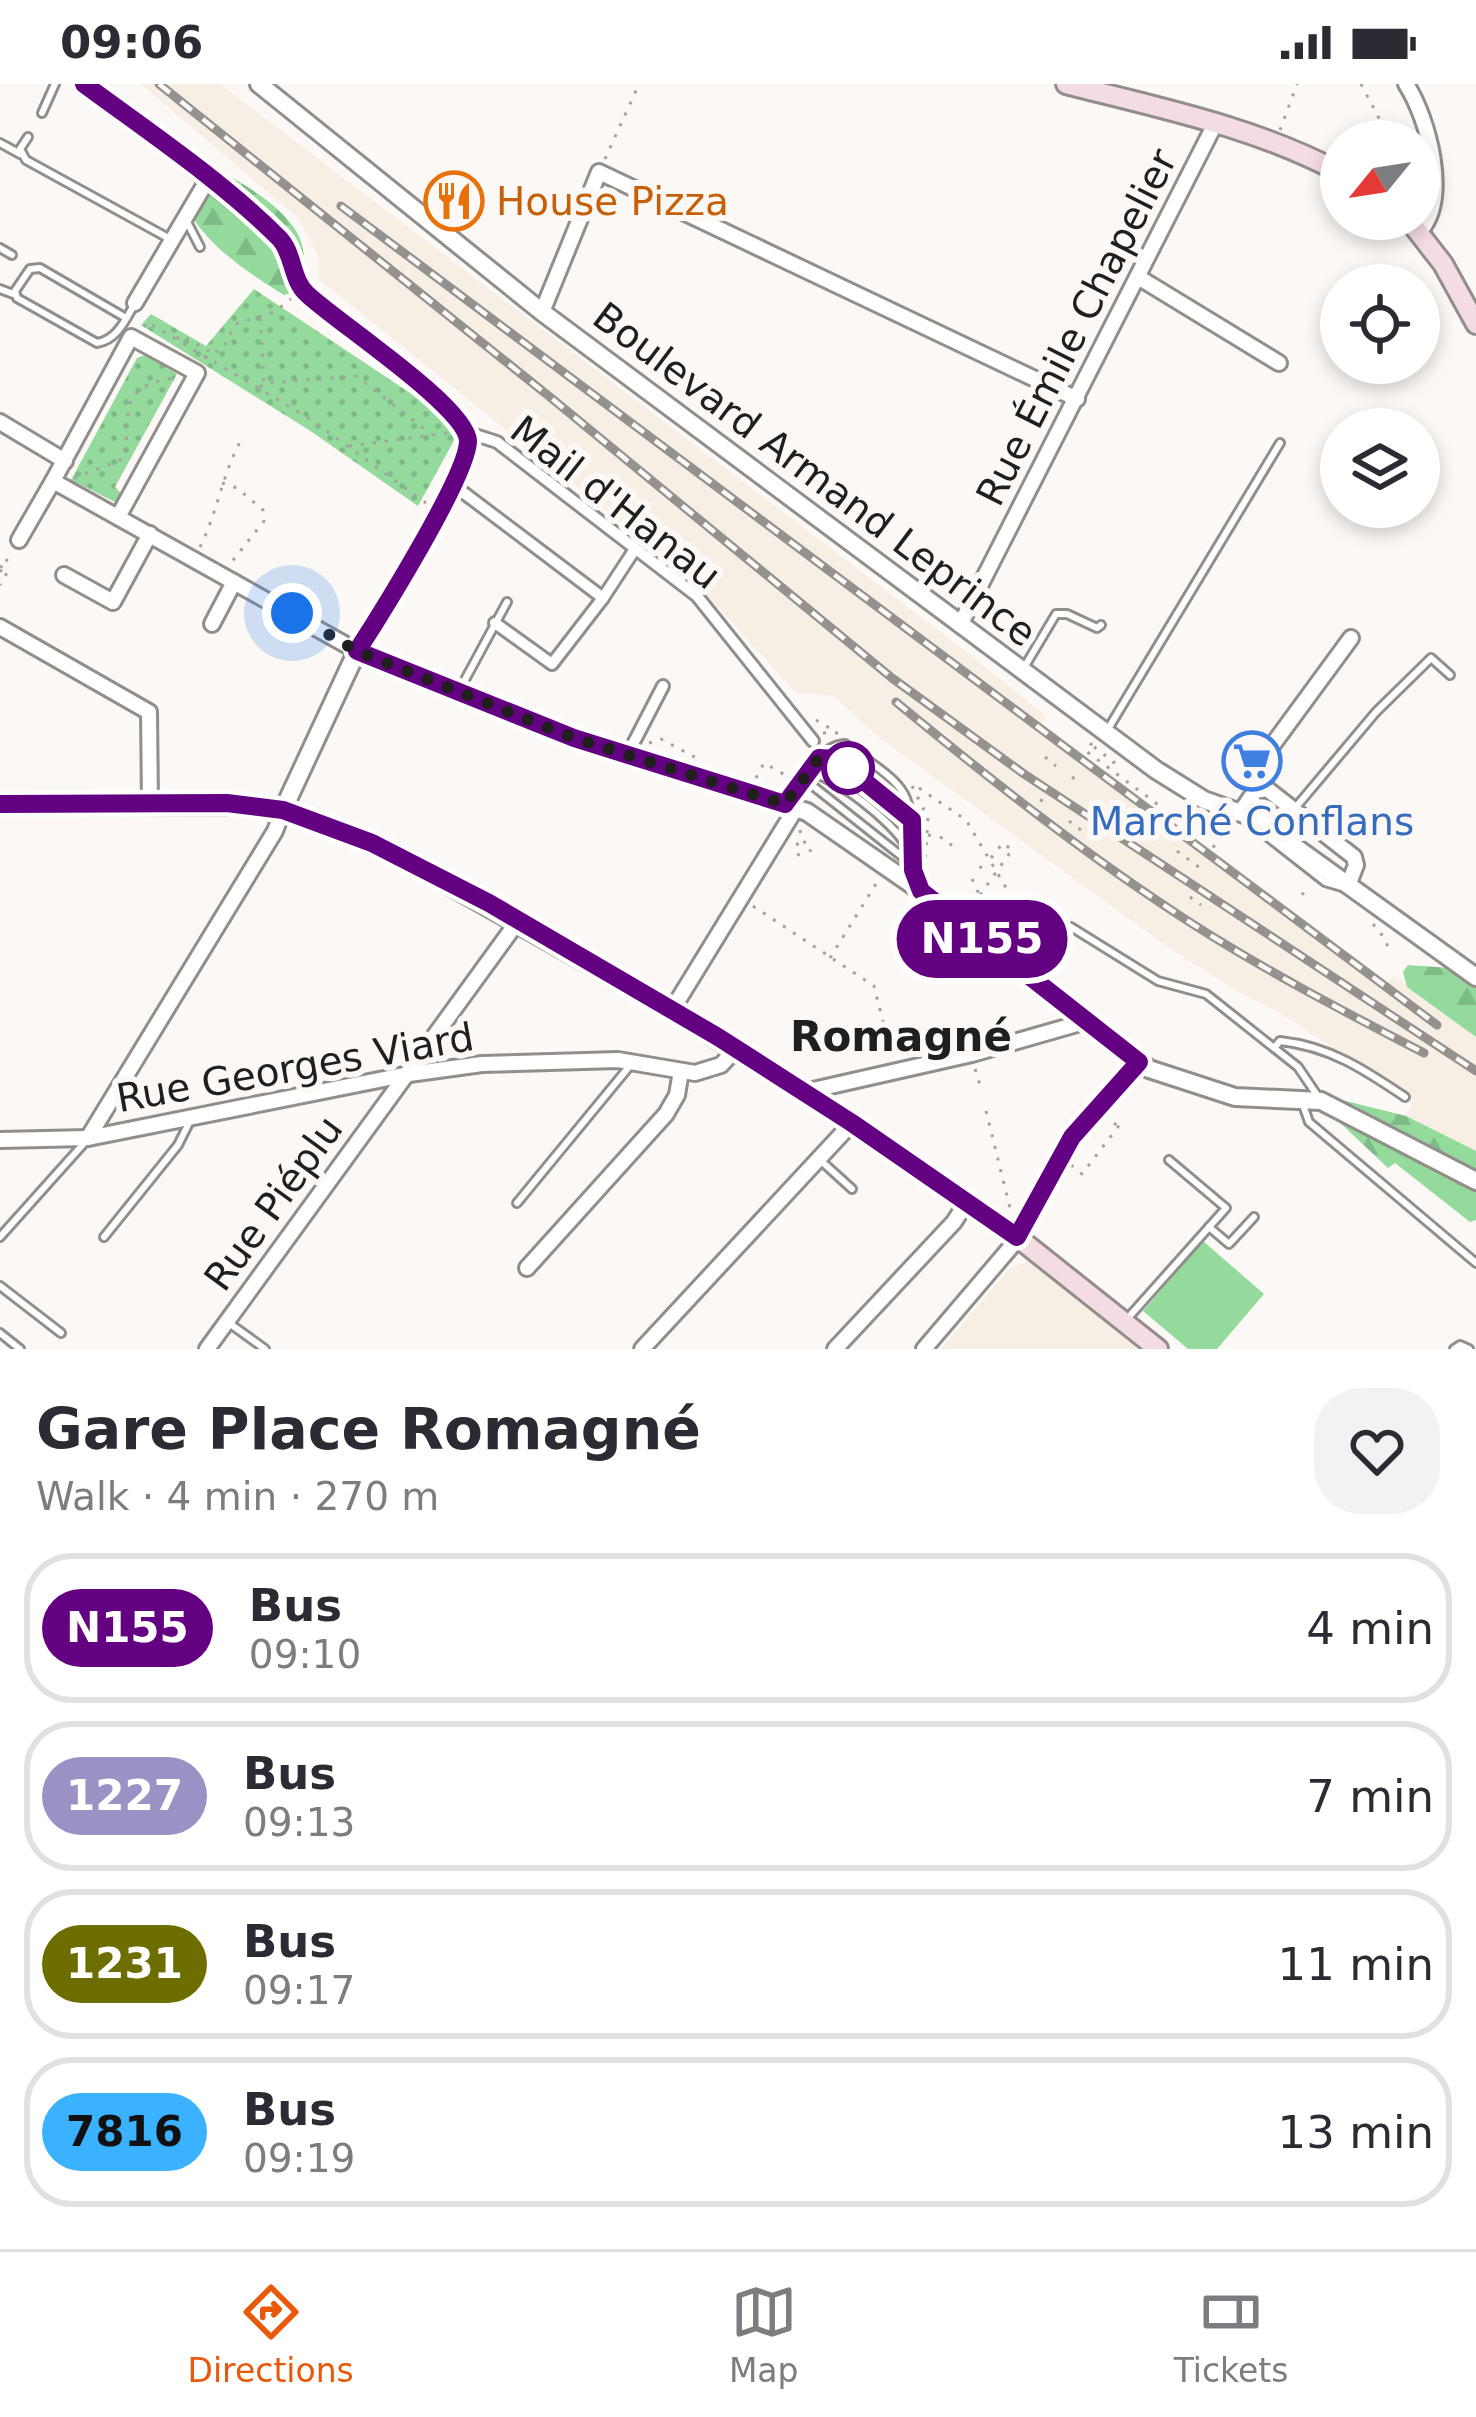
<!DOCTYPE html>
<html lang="en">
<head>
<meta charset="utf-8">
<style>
  :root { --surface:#fff; --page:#f2f2f3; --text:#2b2b33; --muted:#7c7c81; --line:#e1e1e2; --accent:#ea580c }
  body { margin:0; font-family:"DejaVu Sans",sans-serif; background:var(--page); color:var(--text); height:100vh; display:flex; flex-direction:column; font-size:45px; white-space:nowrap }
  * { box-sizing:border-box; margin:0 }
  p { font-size:39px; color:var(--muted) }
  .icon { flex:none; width:66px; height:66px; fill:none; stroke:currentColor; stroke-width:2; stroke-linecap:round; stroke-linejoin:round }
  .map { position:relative; height:1265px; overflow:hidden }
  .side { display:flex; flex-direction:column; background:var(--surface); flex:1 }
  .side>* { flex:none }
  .badge { padding:0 24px; border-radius:39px; font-size:42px; line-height:78px }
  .needle { width:78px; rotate:240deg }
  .buttons { position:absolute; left:1320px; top:36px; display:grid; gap:24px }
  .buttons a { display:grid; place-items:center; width:120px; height:120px; border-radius:50%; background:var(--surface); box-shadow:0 6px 18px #0003; font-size:60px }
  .you { position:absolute; width:60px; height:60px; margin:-30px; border:9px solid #fff; border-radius:50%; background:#1a73e8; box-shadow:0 0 0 18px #1a73e833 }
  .map>.badge { position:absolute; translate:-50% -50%; box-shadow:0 0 0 6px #fff }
  .round { display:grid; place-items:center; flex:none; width:126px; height:126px; border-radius:48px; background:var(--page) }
  .summary { display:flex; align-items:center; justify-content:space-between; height:204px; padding:0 36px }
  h1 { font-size:57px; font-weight:700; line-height:90px }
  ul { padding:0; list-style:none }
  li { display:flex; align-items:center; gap:36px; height:150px; margin:0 24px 18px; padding:0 12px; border:6px solid var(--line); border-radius:48px }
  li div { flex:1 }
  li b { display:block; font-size:45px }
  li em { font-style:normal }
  li .badge { min-width:132px; font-weight:700; text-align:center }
  .status { display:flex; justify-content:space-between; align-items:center; height:84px; padding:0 60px; background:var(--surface); direction:ltr }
  .status svg { height:33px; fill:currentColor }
  .tabs { display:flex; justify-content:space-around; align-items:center; height:168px; border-top:3px solid var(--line); background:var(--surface); font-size:33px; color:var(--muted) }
  .tabs a { display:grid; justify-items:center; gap:6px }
  .tabs .on { color:var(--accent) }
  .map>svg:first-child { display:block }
</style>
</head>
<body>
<div class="status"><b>09:06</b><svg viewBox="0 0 49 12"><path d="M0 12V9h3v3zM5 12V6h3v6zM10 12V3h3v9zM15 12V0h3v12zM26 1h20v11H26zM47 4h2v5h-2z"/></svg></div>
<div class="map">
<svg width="1476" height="1265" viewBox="0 0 1476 1265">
  <defs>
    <pattern id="forest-firs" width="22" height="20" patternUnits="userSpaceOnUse" patternTransform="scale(3)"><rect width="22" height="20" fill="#93da9c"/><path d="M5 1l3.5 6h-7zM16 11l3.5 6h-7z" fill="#7ebb86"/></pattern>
    <pattern id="park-dots" width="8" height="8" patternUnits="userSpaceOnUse" patternTransform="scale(3)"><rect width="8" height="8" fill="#93da9c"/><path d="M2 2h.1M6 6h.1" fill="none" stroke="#7ebb86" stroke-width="1.8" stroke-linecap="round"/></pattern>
  </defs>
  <rect width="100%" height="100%" fill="#fcf8f5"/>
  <g fill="#f7eee4">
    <polygon points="141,0 220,0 963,565 1046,632 1042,639 1388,898 1394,892 1476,953 1476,1067 1406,1032 1413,1017 1280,929 1238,908 1165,861 880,654 833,612 795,608 698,501 319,195 319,174 298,134"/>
    <polygon points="1032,1176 1138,1265 941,1265 1010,1184"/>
  </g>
  <g fill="url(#forest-firs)">
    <path d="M233 94C258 109 298 134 303 165 305 178 302 193 302 206L284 211C250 190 212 165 191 131L202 106Z"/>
    <polygon points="1408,881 1450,884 1476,902 1476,953 1407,903 1403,888"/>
    <polygon points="1338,1015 1406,1032 1476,1067 1476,1136 1470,1138 1395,1079 1388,1084 1335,1034"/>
  </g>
  <g fill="url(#park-dots)">
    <polygon points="254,205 440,329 456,353 418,422 309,346 141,241 151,230 206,262"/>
    <polygon points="145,271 177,290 115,403 122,410 117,419 71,396 137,274"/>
  </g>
  <polygon fill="#93da9c" points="1203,1157 1264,1210 1217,1265 1188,1265 1143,1227"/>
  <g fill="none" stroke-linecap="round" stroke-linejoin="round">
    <defs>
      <g id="service">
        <polyline points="42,29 55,0"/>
        <polyline points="28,53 20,65 26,76 170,155"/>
        <polyline points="0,59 20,70"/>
        <polyline points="185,134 200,163"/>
        <polyline points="0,164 12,171"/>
        <polyline points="0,205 16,211"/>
        <path d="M126 234 40 184 30 185 15 207 17 214 97 259C117 256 126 235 135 219"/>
        <polyline points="1025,582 1056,530 1067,530 1097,544 1101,541"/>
        <polyline points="460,605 507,518"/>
        <polyline points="1108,645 1280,359"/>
        <polyline points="824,673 837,675 910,733"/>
        <path d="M807 688C834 691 893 738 906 762 911 773 913 787 919 799"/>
        <polyline points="800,698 813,702 909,778"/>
        <polyline points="1254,715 1291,743 1302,737"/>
        <path d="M787 717C801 697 819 661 845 660 914 709 911 703 913 786"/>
        <polyline points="1296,723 1376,628 1431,574 1450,591"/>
        <polyline points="1251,740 1325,798 1342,803"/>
        <polyline points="1071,843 1158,897 1206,910 1298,983 1319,1014"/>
        <path d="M1274 964 1280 957C1329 962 1365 986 1405 1013"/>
        <polyline points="1303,1021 1309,1038 1476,1179"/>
        <polyline points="819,1075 852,1105"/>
        <polyline points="517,1119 633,978"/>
        <polyline points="1209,1143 1229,1160 1254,1133"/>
        <polyline points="0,1153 86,1057"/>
        <polyline points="104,1153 178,1061 190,1037"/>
        <polyline points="0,1202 61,1249"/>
        <polyline points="1127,1235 1226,1124 1169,1076"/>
        <polyline points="229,1239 265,1265"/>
        <polyline points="0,1249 20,1265"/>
        <polyline points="1454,1265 1460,1261 1469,1265"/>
      </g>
      <g id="pedestrian">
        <polyline points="466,348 497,358 697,512 813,657"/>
        <polyline points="452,400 603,514"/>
        <polyline points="495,539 552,580 603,514 635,465"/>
        <polyline points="633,660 663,602"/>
      </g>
      <g id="minor">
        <path d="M1406 0C1428 34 1450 114 1420 147"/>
        <polyline points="1138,193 1279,279"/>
        <polyline points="135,219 208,95"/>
        <polyline points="542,228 599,88 1077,315"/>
        <polyline points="0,338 65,377"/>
        <polyline points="118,433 197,289 131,253 53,397 357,567"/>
        <polyline points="19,456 53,397"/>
        <polyline points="64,491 113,518 150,450"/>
        <polyline points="212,540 234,498"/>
        <polyline points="960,541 1216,38"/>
        <polyline points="0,543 149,628 150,720"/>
        <polyline points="1262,704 1263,678 1271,663 1351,554"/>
        <polyline points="1240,729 1255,707 1267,705 1354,773 1356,781 1348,802"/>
        <polyline points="672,926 796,724"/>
        <polyline points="804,1008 972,970 1077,940 1084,934"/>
        <polyline points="88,1054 275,747 283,726"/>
        <polyline points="0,1056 88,1054 409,990 482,980 618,976 695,989 721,981 736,965"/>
        <polyline points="527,1184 666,1030 677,1011 681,987"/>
        <polyline points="207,1265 518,837"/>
        <polyline points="642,1265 852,1039"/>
        <polyline points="835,1265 954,1138 966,1119"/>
        <polyline points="924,1265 1010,1164 1072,1053 1139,978"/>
      </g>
      <g id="tertiary">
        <polyline points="84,0 176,69 284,158 302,206 423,302 454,330 466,348 466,368 452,400 388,520 357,567 283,726"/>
        <polyline points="259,0 542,228 1156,686 1204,716 1255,734 1476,893"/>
        <polyline points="357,567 574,654 807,728 921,807 1149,985 1235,1013 1321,1017 1476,1097"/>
      </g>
      <g id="secondary">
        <path d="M1066 0C1160 24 1255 43 1341 89"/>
        <polyline points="1408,135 1443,180 1476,240"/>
        <polyline points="0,720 247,721 301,732 394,769 672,926 852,1039 1017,1153 1158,1265"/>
      </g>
    </defs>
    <use href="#service" stroke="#918e8b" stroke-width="12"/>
    <use href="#pedestrian" stroke="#918e8b" stroke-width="16"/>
    <use href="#minor" stroke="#918e8b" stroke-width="20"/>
    <use href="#tertiary" stroke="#918e8b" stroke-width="22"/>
    <use href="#secondary" stroke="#918e8b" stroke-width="24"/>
    <g stroke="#a4a19f" stroke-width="3" stroke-dasharray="3 9" stroke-linecap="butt">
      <polyline points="1361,0 1391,57"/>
      <polyline points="1280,46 1297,0"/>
      <polyline points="605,75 639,0"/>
      <polyline points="260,234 264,297"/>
      <polyline points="144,243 147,238 310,335 426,419"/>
      <polyline points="177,255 180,251 209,267"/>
      <polyline points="205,274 224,263 235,240 274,228 291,215"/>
      <polyline points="260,303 265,299 356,292 431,350"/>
      <polyline points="349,362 447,349"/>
      <path d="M74 394 123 375C134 336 111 302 175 294"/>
      <polyline points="222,399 237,404 263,426 264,437 230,480"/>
      <path d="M200 463C217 429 222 392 240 358"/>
      <polyline points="0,482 8,487 0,501"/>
      <polyline points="0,488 11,469"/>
      <polyline points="816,636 833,646"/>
      <polyline points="823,649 843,649"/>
      <polyline points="649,659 661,655 700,676"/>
      <polyline points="1092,659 1086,667 1216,764 1221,758"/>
      <polyline points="1094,663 1114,678 1109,684"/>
      <polyline points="1045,673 1056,682"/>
      <polyline points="1072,693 1075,695"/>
      <polyline points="756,694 764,679 787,692"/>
      <polyline points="912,702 928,734 925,778"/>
      <polyline points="919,704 966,736 1018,824 1017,831 999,828 981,814"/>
      <polyline points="1040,716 1043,717"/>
      <polyline points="1069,737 1081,746"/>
      <polyline points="800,746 802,756 811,763 810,768"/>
      <polyline points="928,751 943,754 956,765"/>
      <polyline points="1216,755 1209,749 1213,743 1220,749"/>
      <polyline points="1177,767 1200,784"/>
      <polyline points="799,772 795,763 800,757"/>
      <polyline points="991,774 1003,759 1012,766"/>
      <polyline points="980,782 983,787 984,781"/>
      <polyline points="972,795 981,814 973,825"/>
      <polyline points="980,811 1014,763"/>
      <polyline points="1302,811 1308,802"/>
      <polyline points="1190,813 1201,821"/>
      <polyline points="753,822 874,902 892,973"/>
      <polyline points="1373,840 1386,856 1389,869"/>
      <polyline points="921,866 946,859 954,891 961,889 961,861"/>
      <polyline points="830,874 879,795"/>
      <polyline points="975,985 980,1001"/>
      <polyline points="986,1027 1011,1128"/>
      <polyline points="1114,1039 1120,1044"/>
      <polyline points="1071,1081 1082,1090 1121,1039"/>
    </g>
    <use href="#service" stroke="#fff" stroke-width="6"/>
    <use href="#pedestrian" stroke="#fff" stroke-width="10"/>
    <use href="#minor" stroke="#fff" stroke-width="14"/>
    <use href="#tertiary" stroke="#fff" stroke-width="16"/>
    <use href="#secondary" stroke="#f5dbe2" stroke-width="18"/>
    <defs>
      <g id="rail">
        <polyline points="159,0 550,313 892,594 1024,690 1476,987"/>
        <polyline points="341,122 1437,941"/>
        <path d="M896 618C991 696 1087 772 1191 839 1266 887 1345 928 1424 969"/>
      </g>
    </defs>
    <use href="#rail" stroke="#94928f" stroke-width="9"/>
    <use href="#rail" stroke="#fcf8f5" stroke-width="4.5" stroke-dasharray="14" stroke-linecap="butt"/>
  </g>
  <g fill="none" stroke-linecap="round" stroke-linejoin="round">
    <defs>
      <path id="line" d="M0 720 227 719 283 726 372 759 489 819 718 953 852 1039 1017 1153 1072 1053 1139 978 921 807 913 786 912 736 837 675 819 674 785 720 574 654 357 567C379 533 468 391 468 357 467 323 335 237 307 210 291 196 294 169 279 154 221 96 149 48 84 0"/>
    </defs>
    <use href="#line" stroke="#fff" stroke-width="27"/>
    <use href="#line" stroke="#640082" stroke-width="18"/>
    <polyline stroke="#201f1e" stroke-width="12" stroke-dasharray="0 21.6" points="292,529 357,567 574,654 771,716 785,720 819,674 833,674 848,684"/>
  </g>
  <defs>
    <symbol id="restaurant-ring" viewBox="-11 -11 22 22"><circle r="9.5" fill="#fcf8f5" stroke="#e8710a" stroke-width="1.5"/><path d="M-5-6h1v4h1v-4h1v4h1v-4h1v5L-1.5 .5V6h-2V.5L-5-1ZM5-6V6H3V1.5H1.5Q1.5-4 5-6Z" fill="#e8710a"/></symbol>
    <symbol id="supermarket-ring" viewBox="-11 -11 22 22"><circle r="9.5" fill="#fcf8f5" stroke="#3f7fe0" stroke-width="1.5"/><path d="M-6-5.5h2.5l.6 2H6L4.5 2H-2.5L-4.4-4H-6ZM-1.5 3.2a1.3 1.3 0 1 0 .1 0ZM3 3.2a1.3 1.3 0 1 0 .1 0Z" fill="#3f7fe0"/></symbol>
  </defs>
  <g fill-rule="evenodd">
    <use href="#restaurant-ring" x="421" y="84" width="66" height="66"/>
    <use href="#supermarket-ring" x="1219" y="644" width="66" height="66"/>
  </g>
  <circle fill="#fff" stroke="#640082" stroke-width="6" cx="848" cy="684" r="24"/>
  <g text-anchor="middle" stroke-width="12" stroke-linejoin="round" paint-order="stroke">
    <g font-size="39" fill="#c56008" stroke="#fcf8f5" text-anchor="start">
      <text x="496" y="131">House Pizza</text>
    </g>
    <g font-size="39" fill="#201f1e" stroke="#fcf8f5">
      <text transform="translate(1076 243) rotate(-63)" y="14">Rue Émile Chapelier</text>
      <text transform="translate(815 390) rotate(37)" y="14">Boulevard Armand Leprince</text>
      <text transform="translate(616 418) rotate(38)" y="14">Mail d'Hanau</text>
      <text transform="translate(295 983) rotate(-10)" y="14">Rue Georges Viard</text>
      <text transform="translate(273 1119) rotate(-54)" y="14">Rue Piéplu</text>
    </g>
    <g font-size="39" fill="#366cbe" stroke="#fcf8f5">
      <text x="1252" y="751">Marché Conflans</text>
    </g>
    <g font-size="42" font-weight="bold" fill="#201f1e" stroke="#fcf8f5">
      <text x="901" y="967">Romagné</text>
    </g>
  </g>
</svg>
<div class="buttons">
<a><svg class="needle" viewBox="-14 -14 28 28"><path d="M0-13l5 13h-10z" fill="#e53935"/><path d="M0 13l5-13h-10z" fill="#7c7c81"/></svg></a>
<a><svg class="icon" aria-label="locate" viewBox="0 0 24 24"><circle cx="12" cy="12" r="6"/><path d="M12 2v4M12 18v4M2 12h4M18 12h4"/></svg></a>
<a><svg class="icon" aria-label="layers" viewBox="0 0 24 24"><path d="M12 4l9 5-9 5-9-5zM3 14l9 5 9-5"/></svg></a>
</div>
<div class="you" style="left:292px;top:529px"></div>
<b class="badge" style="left:982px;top:855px;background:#640082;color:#fff">N155</b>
</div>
<section class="side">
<div class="summary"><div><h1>Gare Place Romagné</h1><p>Walk · 4 min · 270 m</p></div><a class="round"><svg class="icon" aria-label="heart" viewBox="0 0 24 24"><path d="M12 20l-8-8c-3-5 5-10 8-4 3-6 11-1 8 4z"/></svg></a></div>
<ul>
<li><span class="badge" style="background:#640082;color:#fff">N155</span><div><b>Bus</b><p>09:10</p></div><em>4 min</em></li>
<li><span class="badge" style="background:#9c91c5;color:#fff">1227</span><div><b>Bus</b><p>09:13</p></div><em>7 min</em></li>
<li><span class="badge" style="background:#6e6e00;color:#fff">1231</span><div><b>Bus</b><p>09:17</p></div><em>11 min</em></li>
<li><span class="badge" style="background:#3bb2ff;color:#111">7816</span><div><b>Bus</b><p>09:19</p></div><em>13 min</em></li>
</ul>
</section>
<nav class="tabs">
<a class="on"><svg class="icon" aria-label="directions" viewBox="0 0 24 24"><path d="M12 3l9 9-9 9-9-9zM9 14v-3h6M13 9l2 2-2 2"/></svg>Directions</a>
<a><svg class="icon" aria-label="map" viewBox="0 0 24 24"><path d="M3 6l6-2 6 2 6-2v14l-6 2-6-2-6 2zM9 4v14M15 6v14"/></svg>Map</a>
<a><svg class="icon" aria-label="tickets" viewBox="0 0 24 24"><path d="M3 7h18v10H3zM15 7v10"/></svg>Tickets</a>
</nav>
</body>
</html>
